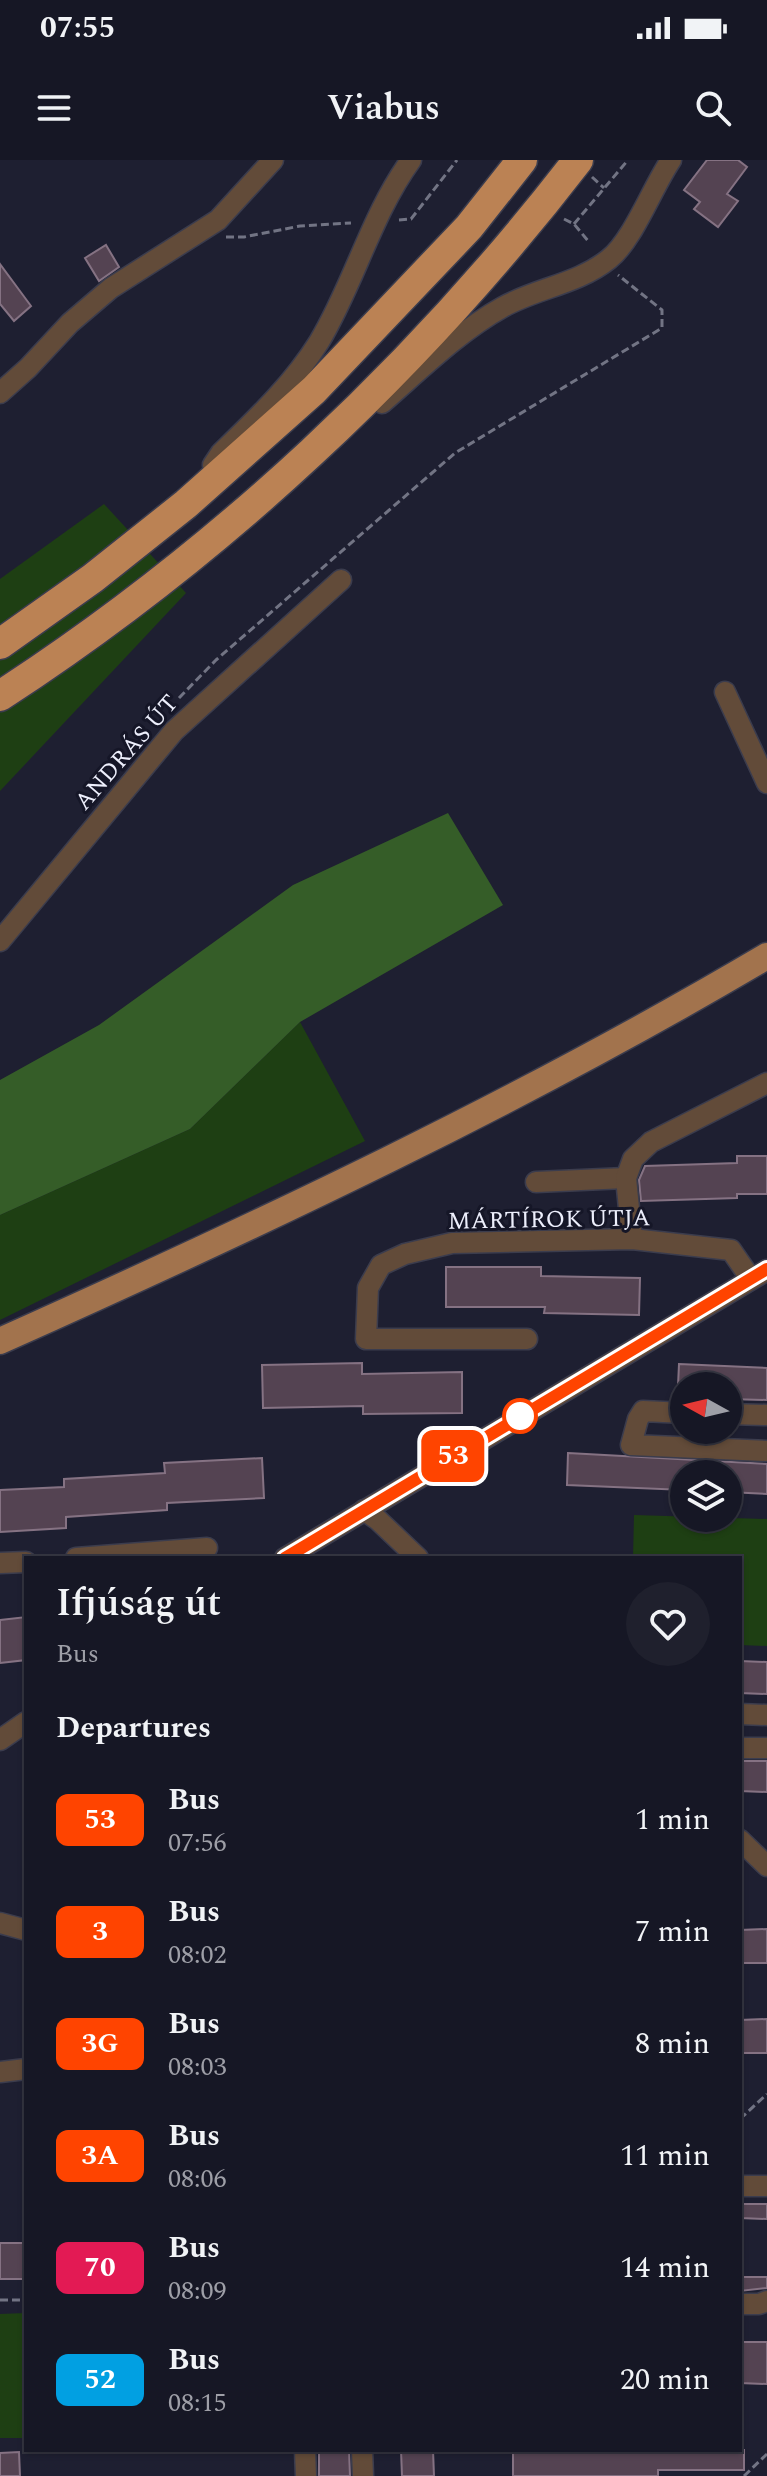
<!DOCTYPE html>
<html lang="en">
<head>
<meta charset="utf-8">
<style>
  :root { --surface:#161725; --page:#1f202d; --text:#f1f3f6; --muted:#9e9fa7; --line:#353642 }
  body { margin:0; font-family:Spectral,serif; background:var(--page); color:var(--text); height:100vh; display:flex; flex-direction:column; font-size:30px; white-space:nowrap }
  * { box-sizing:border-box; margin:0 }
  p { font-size:26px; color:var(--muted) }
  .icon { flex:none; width:44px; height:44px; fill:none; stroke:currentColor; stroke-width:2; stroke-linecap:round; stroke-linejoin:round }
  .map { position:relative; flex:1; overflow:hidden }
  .details { position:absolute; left:24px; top:1396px; width:718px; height:896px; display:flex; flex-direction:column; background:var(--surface); border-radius:0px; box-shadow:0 2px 6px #0004,0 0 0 2px var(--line) }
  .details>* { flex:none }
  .badge { padding:0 16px; border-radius:12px; font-size:28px; line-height:52px }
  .needle { width:52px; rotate:278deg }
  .tools { position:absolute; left:670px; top:1212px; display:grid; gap:16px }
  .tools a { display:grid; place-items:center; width:72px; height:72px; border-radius:50%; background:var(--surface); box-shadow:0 2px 6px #0004,0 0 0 2px var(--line); font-size:40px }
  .map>.badge { position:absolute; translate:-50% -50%; box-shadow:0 0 0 4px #fff }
  h2 { padding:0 32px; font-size:30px; line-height:72px }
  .round { display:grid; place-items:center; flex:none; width:84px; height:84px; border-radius:42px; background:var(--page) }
  .headline { display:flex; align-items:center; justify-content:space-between; height:136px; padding:0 32px }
  h1 { font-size:38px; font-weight:600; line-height:60px }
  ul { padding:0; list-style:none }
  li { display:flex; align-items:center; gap:24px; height:112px; padding:0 32px }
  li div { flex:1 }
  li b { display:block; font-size:30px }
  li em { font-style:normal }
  li .badge { min-width:88px; font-weight:700; text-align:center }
  .status { display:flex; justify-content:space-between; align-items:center; height:56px; padding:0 40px; background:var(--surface); direction:ltr }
  .status svg { height:22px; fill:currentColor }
  header { display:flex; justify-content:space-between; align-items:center; height:104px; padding:0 32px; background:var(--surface); font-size:36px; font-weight:600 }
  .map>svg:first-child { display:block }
</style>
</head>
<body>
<div class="status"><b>07:55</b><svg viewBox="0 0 49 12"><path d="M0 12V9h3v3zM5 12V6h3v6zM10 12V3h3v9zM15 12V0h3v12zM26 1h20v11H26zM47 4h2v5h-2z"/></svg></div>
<header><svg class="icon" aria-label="menu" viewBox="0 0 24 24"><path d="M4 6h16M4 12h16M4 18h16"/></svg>Viabus<svg class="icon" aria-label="search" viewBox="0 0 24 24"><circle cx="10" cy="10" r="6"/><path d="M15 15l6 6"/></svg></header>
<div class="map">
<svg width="767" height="2316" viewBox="0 0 767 2316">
  <rect width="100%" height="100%" fill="#1e1f31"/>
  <g fill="#1e3f13">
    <polygon points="104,344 186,433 0,631 0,419"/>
    <polygon points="300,862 365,981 0,1160 0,1055 190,969"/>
    <polygon points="634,1355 767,1359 767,1486 740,1485 740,1398 633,1398"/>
    <polygon points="26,2153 26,2278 0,2278 0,2154"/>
  </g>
  <polygon fill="#355d28" points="448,653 503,745 300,862 190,969 0,1055 0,920 99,865 293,725"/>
  <g fill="#544352" stroke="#857283" stroke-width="2">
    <polygon points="707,0 738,0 747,7 727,34 738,41 718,67 694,49 700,42 684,30"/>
    <polygon points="106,85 119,107 99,121 85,98"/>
    <polygon points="0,104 31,146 14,161 0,144"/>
    <polygon points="737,996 767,996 767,1034 737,1034 737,1038 641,1041 639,1020 645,1006 737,1003"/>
    <polygon points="446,1107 541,1107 541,1116 640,1118 639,1155 544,1153 545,1147 446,1147"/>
    <polygon points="362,1203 362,1214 462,1212 462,1253 363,1254 363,1246 263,1248 262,1205"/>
    <polygon points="679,1204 767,1208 767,1240 728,1239 728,1226 678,1226"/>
    <polygon points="568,1293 767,1304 767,1334 728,1332 728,1314 684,1314 684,1330 567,1325"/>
    <polygon points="262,1298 264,1338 167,1343 167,1350 66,1357 66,1368 0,1372 0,1330 64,1327 64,1319 165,1313 164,1303"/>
    <polygon points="26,1457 26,1500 0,1503 0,1460"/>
    <polygon points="740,1501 767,1502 767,1534 740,1533"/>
    <polygon points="740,1601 767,1601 767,1632 740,1631"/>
    <polygon points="767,1769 767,1803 740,1803 740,1770"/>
    <polygon points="767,1859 767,1893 740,1893 740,1860"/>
    <polygon points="740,2044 767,2044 767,2059 740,2058"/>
    <polygon points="0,2083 26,2083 25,2119 0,2119"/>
    <polygon points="740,2117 767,2117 767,2128 740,2131"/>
    <polygon points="740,2182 767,2182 767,2224 740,2223"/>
    <polygon points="319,2290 349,2290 350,2316 319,2316"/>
    <polygon points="401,2290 433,2290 434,2316 402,2316"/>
    <polygon points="513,2290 744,2290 744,2310 658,2310 658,2316 513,2316"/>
    <polygon points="19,2292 20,2316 0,2316 0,2293"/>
  </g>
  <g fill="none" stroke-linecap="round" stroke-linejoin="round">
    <defs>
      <g id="minor">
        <polyline points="0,233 28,208 70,163 111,128 218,60 273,0"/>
        <path d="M382 243C420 210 458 172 503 147 537 128 578 124 609 99 633 80 652 28 671 0"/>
        <path d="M213 305 221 293C257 258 292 225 319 182 354 124 371 55 411 0"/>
        <polyline points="725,532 767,623"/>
        <polyline points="0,781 174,571 341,420"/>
        <polyline points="536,1022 626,1018"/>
        <polyline points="632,1079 626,1018 633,999 651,982 767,923"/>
        <polyline points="527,1179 366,1179 368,1128 381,1105 405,1094 452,1083 632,1079 731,1090 751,1119"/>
        <polyline points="684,1253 643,1251 638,1259 631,1285 767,1291"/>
        <polyline points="728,1254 767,1255"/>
        <polyline points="364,1350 378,1360 418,1398"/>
        <polyline points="76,1398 207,1388"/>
        <polyline points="285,1398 767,1110"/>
        <polyline points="0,1403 26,1402"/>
        <polyline points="740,1554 767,1555"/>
        <polyline points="0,1580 26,1562"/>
        <polyline points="740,1588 767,1588"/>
        <polyline points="740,1680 767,1706"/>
        <polyline points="0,1763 26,1770"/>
        <polyline points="0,1912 26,1909"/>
        <polyline points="740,2026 767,2026"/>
        <polyline points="740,2144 759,2144 767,2141"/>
        <polyline points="305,2290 306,2316"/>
        <polyline points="362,2290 363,2316"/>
      </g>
      <path id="major" d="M0 1181C261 1064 520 942 767 796"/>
      <g id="highway">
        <polyline points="0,484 93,418 186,344 314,230 469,67 522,0"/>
        <path d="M0 536C221 392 417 209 578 0"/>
      </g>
    </defs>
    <use href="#minor" stroke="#3b3c4d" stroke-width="23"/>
    <use href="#major" stroke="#3b3c4d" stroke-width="29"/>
    <use href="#highway" stroke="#3b3c4d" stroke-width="33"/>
    <g stroke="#727484" stroke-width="3" stroke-dasharray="8 4" stroke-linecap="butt">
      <polyline points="592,17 604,28"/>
      <polyline points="564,59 574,64 589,82"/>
      <polyline points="399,60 411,59 457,0"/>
      <polyline points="574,64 628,0"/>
      <polyline points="226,77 244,77 300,66 351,63"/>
      <polyline points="179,538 216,500 455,293 662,168 662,150 618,115"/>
      <polyline points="740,1959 767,1934"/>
      <polyline points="0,2140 26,2140"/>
      <polyline points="744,2316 767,2294"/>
    </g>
    <use href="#minor" stroke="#624b39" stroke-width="20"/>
    <use href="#major" stroke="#a2734d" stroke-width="26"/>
    <use href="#highway" stroke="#bb8254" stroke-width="30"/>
  </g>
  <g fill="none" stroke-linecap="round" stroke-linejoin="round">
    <defs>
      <polyline id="line" points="285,1398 767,1109"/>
    </defs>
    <use href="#line" stroke="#fff" stroke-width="18"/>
    <use href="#line" stroke="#f40" stroke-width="12"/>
  </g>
  <circle fill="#fff" stroke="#f40" stroke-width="4" cx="520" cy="1256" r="16"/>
  <g text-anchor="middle" stroke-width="6" stroke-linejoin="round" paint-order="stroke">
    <g font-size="24" fill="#edeffc" stroke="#151627">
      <text transform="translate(126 592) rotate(-49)" y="8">ANDRÁS ÚT</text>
      <text transform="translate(549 1059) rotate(-1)" y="8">MÁRTÍROK ÚTJA</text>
    </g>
  </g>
</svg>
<div class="tools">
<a><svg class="needle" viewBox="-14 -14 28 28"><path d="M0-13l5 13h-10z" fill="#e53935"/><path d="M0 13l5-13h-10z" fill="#9e9fa7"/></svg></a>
<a><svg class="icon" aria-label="layers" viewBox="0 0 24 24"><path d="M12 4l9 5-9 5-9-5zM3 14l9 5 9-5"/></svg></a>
</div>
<b class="badge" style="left:453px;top:1296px;background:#f40;color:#fff">53</b>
<section class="details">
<div class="headline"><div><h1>Ifjúság út</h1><p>Bus</p></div><a class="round"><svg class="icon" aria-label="heart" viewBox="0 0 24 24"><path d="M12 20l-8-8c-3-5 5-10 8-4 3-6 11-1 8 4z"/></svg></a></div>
<h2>Departures</h2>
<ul>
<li><span class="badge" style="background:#f40;color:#fff">53</span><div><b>Bus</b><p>07:56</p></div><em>1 min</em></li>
<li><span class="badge" style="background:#f40;color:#fff">3</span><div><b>Bus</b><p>08:02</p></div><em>7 min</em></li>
<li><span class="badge" style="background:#f40;color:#fff">3G</span><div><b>Bus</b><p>08:03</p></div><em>8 min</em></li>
<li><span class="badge" style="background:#f40;color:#fff">3A</span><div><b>Bus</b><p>08:06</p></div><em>11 min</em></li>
<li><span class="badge" style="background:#e31a54;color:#fff">70</span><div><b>Bus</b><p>08:09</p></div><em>14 min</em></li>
<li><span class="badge" style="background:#01a0e2;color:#fff">52</span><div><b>Bus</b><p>08:15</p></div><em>20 min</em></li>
</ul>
</section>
</div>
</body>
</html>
